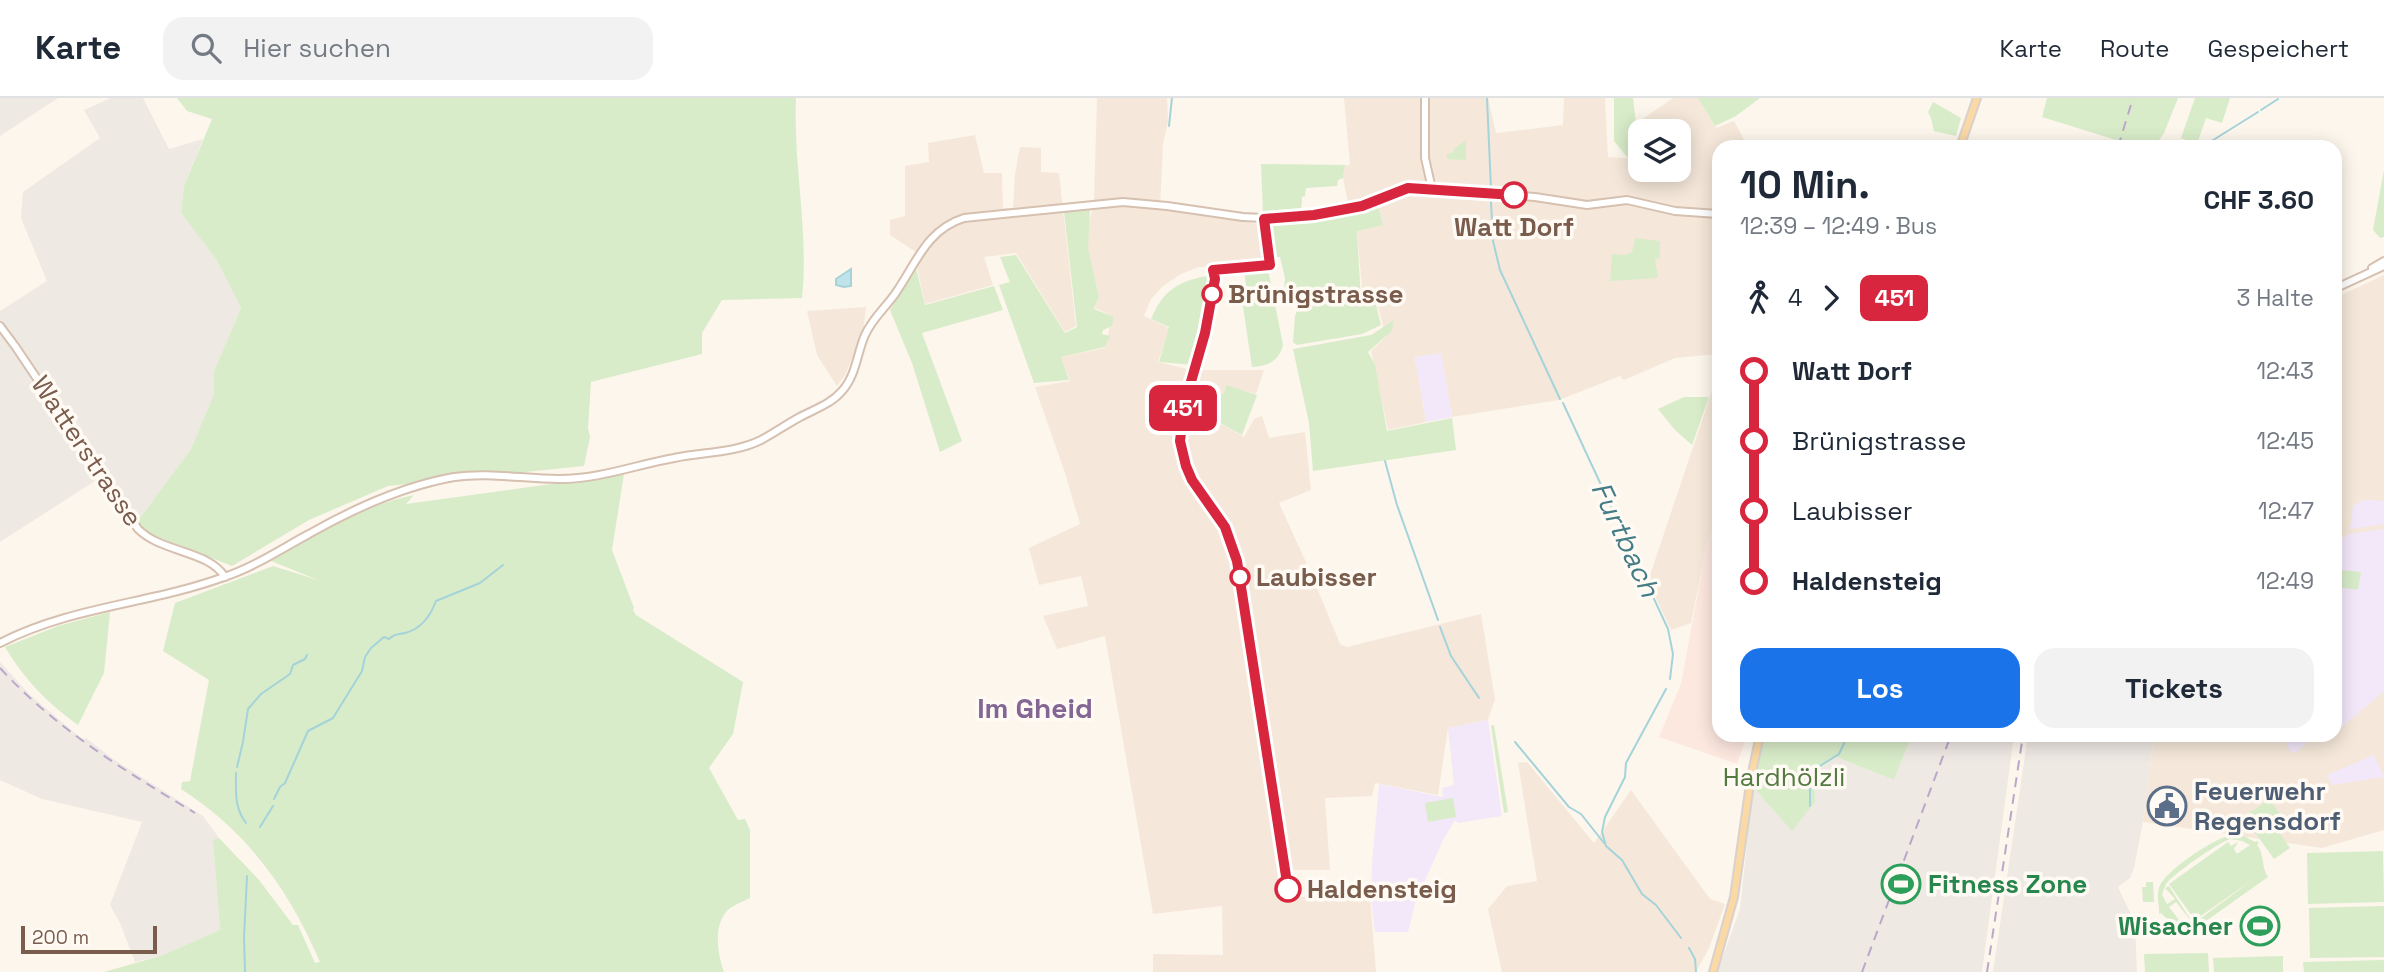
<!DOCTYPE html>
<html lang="de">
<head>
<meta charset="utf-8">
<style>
  :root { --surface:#fff; --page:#f2f2f3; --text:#1f2937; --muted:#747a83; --line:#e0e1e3; --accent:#1a73e8 }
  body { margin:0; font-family:"Space Grotesk",sans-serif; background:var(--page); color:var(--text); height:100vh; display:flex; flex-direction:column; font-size:26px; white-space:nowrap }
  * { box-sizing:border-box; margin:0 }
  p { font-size:23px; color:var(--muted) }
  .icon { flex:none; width:38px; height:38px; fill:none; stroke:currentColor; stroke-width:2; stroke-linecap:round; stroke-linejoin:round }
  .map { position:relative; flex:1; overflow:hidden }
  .side { position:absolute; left:1712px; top:42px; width:630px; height:602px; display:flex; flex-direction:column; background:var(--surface); border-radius:21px; box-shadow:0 4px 18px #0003 }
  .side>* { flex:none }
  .badge { padding:0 14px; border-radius:10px; font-size:24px; line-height:46px }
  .controls { position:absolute; left:1628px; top:21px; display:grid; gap:14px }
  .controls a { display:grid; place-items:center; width:63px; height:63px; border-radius:14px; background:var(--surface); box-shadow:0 4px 18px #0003; font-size:35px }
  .scale { position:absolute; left:21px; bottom:18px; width:136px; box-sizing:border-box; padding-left:7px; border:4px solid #7a5c4d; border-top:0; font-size:19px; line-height:24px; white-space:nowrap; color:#7a5c4d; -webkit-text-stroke:5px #fffaf3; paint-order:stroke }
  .map>.badge { position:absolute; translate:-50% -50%; box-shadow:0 0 0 4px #fff }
  .legs { display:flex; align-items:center; gap:10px; height:77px; padding:0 28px; font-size:23px }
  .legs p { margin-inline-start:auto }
  .summary { display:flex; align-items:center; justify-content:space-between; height:119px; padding:0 28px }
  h1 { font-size:38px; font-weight:600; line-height:52px }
  .cta { display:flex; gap:14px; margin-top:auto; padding:14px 28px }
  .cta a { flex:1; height:80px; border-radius:21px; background:var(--accent); color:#fff; font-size:28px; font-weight:600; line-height:80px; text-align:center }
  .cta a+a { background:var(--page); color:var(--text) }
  ul { padding:0 28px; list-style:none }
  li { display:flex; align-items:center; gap:24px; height:70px; font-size:26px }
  li i { display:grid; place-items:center; width:10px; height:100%; margin:0 9px; background:currentColor }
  li i::after { content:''; width:18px; height:18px; margin:-9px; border:5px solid; border-radius:50%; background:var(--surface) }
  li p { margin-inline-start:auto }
  li:first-child i { background:linear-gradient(#0000 50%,currentColor 0) }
  li:last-child i { background:linear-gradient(currentColor 50%,#0000 0) }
  header { display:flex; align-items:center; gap:42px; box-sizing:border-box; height:98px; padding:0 35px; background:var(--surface); border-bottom:2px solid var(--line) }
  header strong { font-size:33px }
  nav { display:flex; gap:38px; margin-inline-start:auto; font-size:24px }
  .search { width:490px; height:63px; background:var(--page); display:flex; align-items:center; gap:18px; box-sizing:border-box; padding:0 24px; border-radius:21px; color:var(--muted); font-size:26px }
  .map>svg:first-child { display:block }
</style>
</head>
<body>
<header>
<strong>Karte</strong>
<div class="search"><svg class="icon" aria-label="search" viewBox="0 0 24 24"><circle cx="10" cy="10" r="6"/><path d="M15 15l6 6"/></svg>Hier suchen</div>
<nav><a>Karte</a><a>Route</a><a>Gespeichert</a></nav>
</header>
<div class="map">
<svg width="2384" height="874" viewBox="0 0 2384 874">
  <rect width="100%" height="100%" fill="#fdf6ec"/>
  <g fill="#f5e8da">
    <polygon points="1097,0 1167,0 1168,23 1163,46 1160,110 1259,126 1264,164 1199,169 1181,176 1163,188 1151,201 1144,218 1169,230 1158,264 1192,272 1264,272 1256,296 1226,288 1224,296 1207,325 1215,322 1244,339 1254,321 1262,318 1269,340 1305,334 1311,392 1279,405 1310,473 1340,546 1347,549 1481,516 1495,601 1488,622 1448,630 1438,697 1375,685 1372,698 1325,700 1330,772 1289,772 1293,799 1370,797 1376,874 1153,874 1153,856 1223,857 1222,808 1153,816 1105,538 1057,551 1043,518 1088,508 1081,478 1039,487 1029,450 1080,426 1065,375 1035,289 1070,283 1061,259 1105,250 1112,218 1095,210 1099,196 1087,151 1089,126 1094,104"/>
    <polygon points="1344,0 1488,0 1496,35 1563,27 1564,0 1605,0 1608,59 1640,61 1640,72 1678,72 1678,33 1640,34 1637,25 1673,0 1698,0 1716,30 1734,23 1748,49 1718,49 1718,256 1675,260 1624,282 1620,278 1559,302 1452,319 1441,256 1415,260 1426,324 1388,332 1371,253 1386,239 1376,201 1363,202 1357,132 1383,126 1378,106 1350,115 1343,80 1345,67 1350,67"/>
    <polygon points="975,37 984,75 1002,75 1003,110 1013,110 1015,76 1020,49 1041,50 1041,74 1059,75 1076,228 1065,234 1016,155 984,159 993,187 925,206 917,169 922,158 890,137 890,122 905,118 905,68 929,64 928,45"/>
    <polygon points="2384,177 2384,732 2322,750 2143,724 2154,637 2334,637 2335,200"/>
    <polygon points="866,209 863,235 845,277 837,288 817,257 807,213"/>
    <polygon points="1718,275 1718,414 1706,450 1691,525 1671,532 1648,483"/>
    <polygon points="1527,664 1594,745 1631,692 1710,801 1725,806 1709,850 1696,874 1502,874 1488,811 1507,788 1537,783 1518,665"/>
  </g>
  <polygon fill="#fde8e0" points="1718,414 1718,637 1747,637 1737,666 1659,639 1681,586 1706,450"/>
  <g fill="#efe9e4">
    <polygon points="0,0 58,0 0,38"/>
    <polygon points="111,0 143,0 169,51 203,41 184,88 181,115 216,161 241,210 214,273 214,296 191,351 137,424 131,429 98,381 0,444 0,213 47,183 21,120 23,94 100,40 84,12"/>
    <polygon points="0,564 29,596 83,642 86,640 113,661 203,718 219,740 213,742 220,832 160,858 135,864 120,825 110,807 142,724 42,701 0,682"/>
    <polygon points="1912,637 2014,637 1982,874 1717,874 1740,811 1753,689 1792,732 1815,704 1814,675 1836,659 1894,682"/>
    <polygon points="2028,637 2154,637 2143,724 2134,770 2130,780 2118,789 2135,825 2137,874 1993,874"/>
  </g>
  <g fill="#f3e8fa">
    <polygon points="1441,255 1452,319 1426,324 1415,259"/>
    <polygon points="2366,402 2384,403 2384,426 2350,431 2353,407"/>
    <polygon points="2384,431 2384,593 2335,635 2334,489 2341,441 2349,436"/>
    <polygon points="1488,622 1502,718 1458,725 1455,722 1443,742 1415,805 1408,834 1375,834 1371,799 1372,766 1379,686 1443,699 1442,690 1454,687 1448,630"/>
    <polygon points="2284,637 2307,637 2306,646 2296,654 2290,654"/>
    <polygon points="2374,657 2384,679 2332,687 2327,677"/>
  </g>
  <g fill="#d8ecc9" fill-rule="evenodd">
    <path d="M177 0H796C793 67 809 133 802 200L722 202 702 235V256L591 284 588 330 590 339 584 368 388 388 309 422 232 468 146 434 137 424 191 351 214 296V273L241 210 216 161 181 115 184 88 212 21 187 13Z"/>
    <polygon points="1614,0 1633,0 1640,59 1627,59 1614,43"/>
    <polygon points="1698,0 1760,0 1736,18 1715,28"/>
    <polygon points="2047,0 2178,0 2164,35 2154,49 2128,49 2129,46 2042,19"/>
    <polygon points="2195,0 2230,0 2222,25 2206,20 2197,46 2181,40"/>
    <polygon points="1933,4 1961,20 1956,38 1934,33 1931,20 1928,14"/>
    <polygon points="1466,42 1466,62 1447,61 1447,56 1452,55 1455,50"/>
    <polygon points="1261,66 1345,67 1343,80 1338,82 1337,88 1306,90 1305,98 1302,99 1301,115 1263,116"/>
    <polygon points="2384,72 2384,139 2380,140 2373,132"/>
    <polygon points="1378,106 1383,127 1357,133 1361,202 1375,202 1381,227 1362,236 1297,247 1293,244 1295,218 1299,206 1283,203 1285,180 1280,159 1273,159 1269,130 1273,126 1314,125"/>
    <polygon points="1090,112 1088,151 1099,198 1094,211 1114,219 1112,228 1103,232 1102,236 1110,238 1105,249 1061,259 1069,282 1034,285 999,187 1010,184 1000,159 1016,157 1065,235 1077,229 1064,114"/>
    <polygon points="1635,140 1660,143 1660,160 1655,161 1658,180 1610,183 1612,156 1625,157 1632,154"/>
    <polygon points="916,170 925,207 994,188 1003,212 922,235 962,343 940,354 912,265 890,212"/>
    <path d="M1263 172 1269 176 1283 247C1279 263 1268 268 1252 269L1242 202 1248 200 1244 173Z"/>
    <path d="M1211 177 1202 234 1193 267 1159 264 1169 229 1151 221C1164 190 1180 183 1211 177Z"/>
    <polygon points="1394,222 1392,233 1368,254 1375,267 1387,333 1452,320 1456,352 1313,373 1309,325 1293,251 1371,237"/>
    <polygon points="1226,287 1257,297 1242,337 1215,322 1206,326 1212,294 1224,296"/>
    <polygon points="1684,299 1709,299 1692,347 1675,332 1658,311"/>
    <path d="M624 376 612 452 634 510 633 512 636 517 743 584 733 636 709 670 738 722 745 721 750 732V800C742 804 731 808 726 814 713 830 718 857 724 874H104L160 858 220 832 213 742 219 740 259 782 293 827H298L315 865 320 864C289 792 247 733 181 691L182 684 190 683 209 582 163 553 175 505 273 468 318 482 271 463C316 438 363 407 414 397L406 406Z"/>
    <polygon points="2340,472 2361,474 2358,492 2338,489"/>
    <path d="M110 514 104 575 78 627C46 604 25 582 5 549L58 528Z"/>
    <polygon points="1494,627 1508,714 1504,715 1491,628"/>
    <polygon points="1764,637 1912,637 1894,682 1836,659 1814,674 1815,704 1792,733 1753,689"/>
    <polygon points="1453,700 1456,719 1428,724 1425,705"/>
    <polygon points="2269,701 2280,716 2271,723 2290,750 2274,761 2244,719"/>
    <path d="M2234 736 2242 737 2255 744 2257 743 2259 745 2257 747C2265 757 2261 769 2268 779L2189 835C2181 826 2169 825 2161 815L2159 816C2160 809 2156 799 2159 790 2165 772 2216 739 2234 736ZM2230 741 2242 743 2250 747 2237 756 2234 751 2238 744 2231 748 2228 744 2169 786 2195 822 2255 780 2201 820 2192 824 2169 788 2165 790 2175 801 2167 806 2162 797C2164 792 2164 790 2166 786 2173 776 2218 745 2230 741ZM2176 804 2191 823V824L2179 822 2169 809Z"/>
    <polygon points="2383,753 2384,804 2308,806 2307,755"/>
    <polygon points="2146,784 2153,784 2154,804 2143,804 2142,789 2146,789"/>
    <polygon points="2384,808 2384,859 2310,860 2309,810"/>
    <polygon points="2208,855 2209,874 2145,874 2144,856"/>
    <polygon points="2283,858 2283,874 2214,874 2213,860"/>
    <polygon points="2384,862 2384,874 2304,874 2303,864"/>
  </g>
  <polygon fill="#bfe3e8" stroke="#a5d3da" stroke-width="2" points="851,171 851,188 844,189 836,187 836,181"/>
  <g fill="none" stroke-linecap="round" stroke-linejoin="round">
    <g stroke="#a5d3da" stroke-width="2">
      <polyline points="1487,0 1491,91"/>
      <polyline points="2261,12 2278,1"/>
      <polyline points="1169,28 1172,0"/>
      <polyline points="2202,49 2258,14"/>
      <polyline points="1491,104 1493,143 1500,172 1560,301"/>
      <polyline points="1563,305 1668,531 1673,556 1670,581"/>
      <polyline points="1385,363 1397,407 1438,522"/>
      <polyline points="1440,529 1451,558 1479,600"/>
      <polyline points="1666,591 1626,665 1625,679 1605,719 1602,734 1606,748 1622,762 1642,796 1656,807 1681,840"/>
      <polyline points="1515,644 1569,709 1581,716 1604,745"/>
      <polyline points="237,669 243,644 248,611 261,596 290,576 293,567 305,561 307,557"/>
      <path d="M236 675C236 694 234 709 246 725"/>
      <path d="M274 701 280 689 285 685 308 633 333 620 362 573 365 559 371 550 384 539 389 541C395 535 398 537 405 535 421 531 430 519 436 503L480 485 503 467"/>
      <polyline points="1810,708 1810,677 1812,673 1839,656 1848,637"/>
      <polyline points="260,729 273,708"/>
      <polyline points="1689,850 1695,861 1696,874"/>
      <polyline points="245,874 244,840 247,778"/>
    </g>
    <defs>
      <g id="secondary">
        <polyline points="1425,0 1425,60 1432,91"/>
        <polyline points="2372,170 2384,163"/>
        <polyline points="2334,191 2384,168"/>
        <path d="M0 228 15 248 138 431C162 455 208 452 225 479"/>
        <path d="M0 545C72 508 150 506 224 479 254 469 281 451 309 436 353 411 403 388 454 379 489 374 524 381 559 381 600 381 635 367 674 360 703 354 735 355 761 342 774 335 787 326 800 319 815 311 831 306 842 293 856 278 857 255 865 237 872 221 885 210 895 196 916 166 926 132 964 120L1123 104 1167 108 1243 119 1283 121 1362 109 1408 90 1535 99 1587 107 1627 102 1675 113 1718 116"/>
      </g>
      <g id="primary">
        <polyline points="1960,49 1977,0"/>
        <polyline points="1713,874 1734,799 1751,679 1760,637"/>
      </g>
    </defs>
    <use href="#secondary" stroke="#d6c0b0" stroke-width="10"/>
    <use href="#primary" stroke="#dad1cd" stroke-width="10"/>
    <use href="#secondary" stroke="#fff" stroke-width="6"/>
    <use href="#primary" stroke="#fbd9a5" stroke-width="6"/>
    <g stroke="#b9a8c9" stroke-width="2" stroke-dasharray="10 7" stroke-linecap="butt">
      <polyline points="2118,49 2133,0"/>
      <path d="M0 570C56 631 125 673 195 715"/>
      <polyline points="1862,874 1951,637"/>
      <polyline points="1987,874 2023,637"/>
    </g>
  </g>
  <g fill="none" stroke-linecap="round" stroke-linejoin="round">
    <defs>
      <polyline id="line-1" points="1288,791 1237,463 1225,429 1192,382 1186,368 1180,343 1184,308 1205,235 1215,181 1213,172 1270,167 1264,121 1314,117 1362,108 1408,90 1514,97"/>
    </defs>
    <use href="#line-1" stroke="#fff" stroke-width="16"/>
    <use href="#line-1" stroke="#d7263d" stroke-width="10"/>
  </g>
  <defs>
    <symbol id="civic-ring" viewBox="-11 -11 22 22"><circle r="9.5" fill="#fffaf3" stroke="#5c6f8a" stroke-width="1.5"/><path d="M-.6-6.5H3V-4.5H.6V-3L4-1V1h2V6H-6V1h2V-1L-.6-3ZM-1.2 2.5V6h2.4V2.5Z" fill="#5c6f8a"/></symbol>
    <symbol id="stadium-ring" viewBox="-11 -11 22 22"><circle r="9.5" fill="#fffaf3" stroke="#2e9e5b" stroke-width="1.5"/><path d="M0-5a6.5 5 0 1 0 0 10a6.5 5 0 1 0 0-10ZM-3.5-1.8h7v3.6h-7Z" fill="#2e9e5b"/></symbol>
  </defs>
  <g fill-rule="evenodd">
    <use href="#civic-ring" x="2145" y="686" width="44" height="44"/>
    <use href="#stadium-ring" x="1879" y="764" width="44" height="44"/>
    <use href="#stadium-ring" x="2238" y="806" width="44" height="44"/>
  </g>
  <g fill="#fff" stroke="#d7263d" stroke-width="3.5">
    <circle cx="1514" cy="97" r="12"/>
    <circle cx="1212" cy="196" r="9"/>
    <circle cx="1240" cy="479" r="9"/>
    <circle cx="1288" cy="791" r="12"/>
  </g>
  <g text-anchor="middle" stroke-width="7" stroke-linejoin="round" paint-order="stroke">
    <g font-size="26" font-weight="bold" fill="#7a5c4d" stroke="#fffaf3" text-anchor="start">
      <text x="1514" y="138" text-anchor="middle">Watt Dorf</text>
      <text x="1228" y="205">Brünigstrasse</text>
      <text x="1256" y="488">Laubisser</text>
      <text x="1307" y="800">Haldensteig</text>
    </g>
    <g font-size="26" fill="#7a5c4d" stroke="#fffaf3">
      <text transform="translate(87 353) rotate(56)" y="9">Watterstrasse</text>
    </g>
    <g font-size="26" fill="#537a41" stroke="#fffaf3">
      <text x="1784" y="688">Hardhölzli</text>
    </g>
    <g font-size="26" font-weight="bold" fill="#4e5e75" stroke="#fffaf3" text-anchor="start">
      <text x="2194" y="702">Feuerwehr<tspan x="2194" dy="30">Regensdorf</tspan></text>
    </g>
    <g font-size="26" font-weight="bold" fill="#27864d" stroke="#fffaf3" text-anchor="start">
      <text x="1928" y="795">Fitness Zone</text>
      <text x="2233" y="837" text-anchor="end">Wisacher</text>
    </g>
    <g font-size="28" font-style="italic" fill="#437c86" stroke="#fffaf3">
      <text transform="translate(1626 441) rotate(65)" y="10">Furtbach</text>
    </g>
    <g font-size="28" font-weight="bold" fill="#846695" stroke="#fffaf3">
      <text x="1035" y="620">Im Gheid</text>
    </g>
  </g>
</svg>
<div class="controls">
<a><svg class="icon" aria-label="layers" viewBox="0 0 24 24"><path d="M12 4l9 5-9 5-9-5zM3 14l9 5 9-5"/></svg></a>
</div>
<div class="scale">200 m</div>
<b class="badge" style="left:1183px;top:310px;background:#d7263d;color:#fff">451</b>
<section class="side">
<div class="summary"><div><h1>10 Min.</h1><p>12:39 – 12:49 · Bus</p></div><b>CHF 3.60</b></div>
<div class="legs"><svg class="icon" aria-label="walk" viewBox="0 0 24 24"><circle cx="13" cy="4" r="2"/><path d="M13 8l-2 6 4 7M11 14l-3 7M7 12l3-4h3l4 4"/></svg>4<svg class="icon" aria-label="forward" viewBox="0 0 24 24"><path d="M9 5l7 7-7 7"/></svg><b class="badge" style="background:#d7263d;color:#fff">451</b><p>3 Halte</p></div>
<ul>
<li><i style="color:#d7263d"></i><b>Watt Dorf</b><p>12:43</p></li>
<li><i style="color:#d7263d"></i><span>Brünigstrasse</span><p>12:45</p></li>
<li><i style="color:#d7263d"></i><span>Laubisser</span><p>12:47</p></li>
<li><i style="color:#d7263d"></i><b>Haldensteig</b><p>12:49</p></li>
</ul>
<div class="cta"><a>Los</a><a>Tickets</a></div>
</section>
</div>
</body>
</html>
